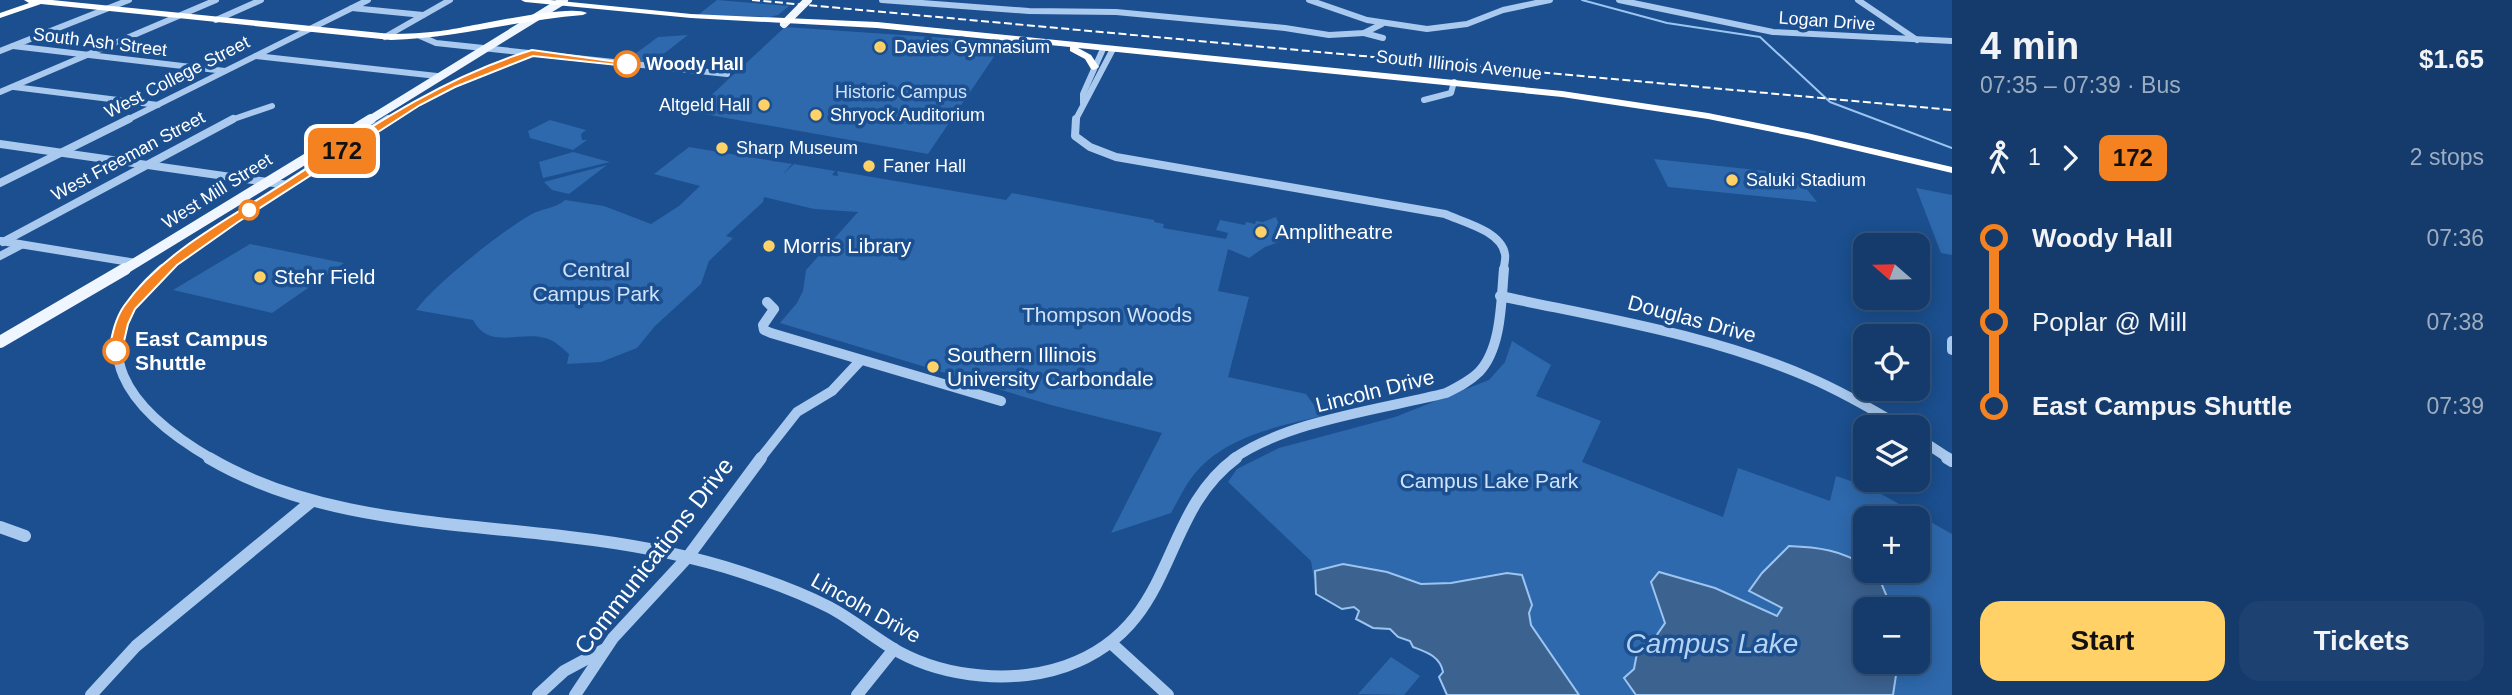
<!DOCTYPE html>
<html lang="en">
<head>
<meta charset="utf-8">
<style>
  :root { --surface:#143b6b; --page:#1d4271; --text:#f1f3f6; --muted:#9dadc1; --line:#33557e; --accent:#ffd166 }
  body { margin:0; font-family:Arial,sans-serif; background:var(--page); color:var(--text); height:100vh; display:flex; flex-direction:column; font-size:26px; white-space:nowrap }
  * { box-sizing:border-box; margin:0 }
  p { font-size:23px; color:var(--muted) }
  .icon { flex:none; width:38px; height:38px; fill:none; stroke:currentColor; stroke-width:2; stroke-linecap:round; stroke-linejoin:round }
  .map { position:relative; flex:1; overflow:hidden }
  .details { display:flex; flex-direction:column; background:var(--surface); width:560px }
  .details>* { flex:none }
  .badge { padding:0 14px; border-radius:10px; font-size:24px; line-height:46px }
  .needle { width:46px; rotate:290deg }
  .tools { position:absolute; left:1853px; top:233px; display:grid; gap:14px }
  .tools a { display:grid; place-items:center; width:77px; height:77px; border-radius:14px; background:var(--surface); box-shadow:0 4px 18px #0003,0 0 0 2px var(--line); font-size:35px }
  .map>.badge { position:absolute; translate:-50% -50%; box-shadow:0 0 0 4px #fff }
  .legs { display:flex; align-items:center; gap:10px; height:77px; padding:0 28px; font-size:23px }
  .legs p { margin-inline-start:auto }
  .headline { display:flex; align-items:center; justify-content:space-between; height:119px; padding:0 28px }
  h1 { font-size:38px; font-weight:700; line-height:52px }
  .button { display:flex; gap:14px; margin-top:auto; padding:14px 28px }
  .button a { flex:1; height:80px; border-radius:21px; background:var(--accent); color:#111; font-size:28px; font-weight:700; line-height:80px; text-align:center }
  .button a+a { background:var(--page); color:var(--text) }
  ul { padding:0 28px; list-style:none }
  li { display:flex; align-items:center; gap:24px; height:84px; font-size:26px }
  li i { display:grid; place-items:center; width:10px; height:100%; margin:0 9px; background:currentColor }
  li i::after { content:''; width:18px; height:18px; margin:-9px; border:5px solid; border-radius:50%; background:var(--surface) }
  li p { margin-inline-start:auto }
  li:first-child i { background:linear-gradient(#0000 50%,currentColor 0) }
  li:last-child i { background:linear-gradient(currentColor 50%,#0000 0) }
  main { display:flex; flex:1; min-height:0 }
  .map>svg:first-child { display:block }
</style>
</head>
<body>
<main>
<div class="map">
<svg width="1952" height="695" viewBox="0 0 1952 695">
  <rect width="100%" height="100%" fill="#1b4f8f"/>
  <g fill="#2e69ad">
    <polygon points="717,0 789,6 778,15 770,17 698,15"/>
    <polygon points="785,27 1004,42 928,154 693,112"/>
    <polygon points="688,35 652,63 635,61 635,54 658,37"/>
    <polygon points="550,120 586,130 581,134 582,140 587,140 573,150 530,138 528,131"/>
    <path d="M689 147 792 164 782 175 794 164 835 171 832 175 838 176 837 171 1006 200 1012 193 1154 220V222L1164 224 1163 228 1226 239 1228 233 1216 230 1220 220 1245 225 1246 222 1255 224 1256 221 1263 222 1276 217 1283 235 1279 242 1265 247 1249 258 1228 249 1218 291 1249 297 1228 377 1306 394 1322 416C1279 426 1228 436 1197 471 1186 483 1179 499 1171 513L1111 533 1162 433 1051 405 780 323 797 303 803 291 806 270 858 212 814 209 764 197 763 202 726 236 733 238 709 261 701 284 655 326 637 348 601 362 567 364 569 354C562 348 554 340 545 338 518 331 489 350 473 320L416 310C436 283 501 232 530 215 542 208 555 209 565 200L604 206 651 224 679 206 700 186 654 174Z"/>
    <polygon points="573,152 610,162 543,178 539,162"/>
    <polygon points="1654,159 1795,174 1817,202 1668,187"/>
    <polygon points="607,165 569,194 552,190 544,182"/>
    <polygon points="1916,188 1952,195 1952,255 1941,253"/>
    <polygon points="250,244 344,263 272,313 173,290"/>
    <polygon points="1512,341 1551,365 1536,396 1601,421 1582,462 1723,517 1738,468 1830,501 1836,476 1869,487 1952,534 1952,695 1893,695 1898,662 1918,662 1918,609 1892,609 1880,580 1870,571 1918,570 1918,518 1866,518 1865,567 1855,558 1789,546 1762,573 1749,591 1782,609 1777,616 1742,599 1655,595 1661,606 1665,623 1654,639 1637,653 1636,695 1579,695 1531,625 1529,613 1507,573 1451,583 1421,584 1387,572 1343,564 1315,571 1314,580 1311,561 1228,482 1237,469 1279,448 1395,417 1489,380 1505,362"/>
    <polygon points="1391,657 1420,676 1404,695 1358,694"/>
  </g>
  <g fill="#3c6290" stroke="#9cc4f0" stroke-width="2">
    <path d="M1789 546C1815 547 1845 550 1865 567L1866 570 1870 571 1880 580 1892 609H1866V662H1898L1893 695H1636L1624 678 1634 669 1637 653 1654 639 1665 623 1651 582 1659 572 1715 588 1777 616 1782 608 1749 591 1762 573Z"/>
    <path d="M1343 564 1387 572 1421 584 1451 583 1507 573 1522 575 1532 605 1529 613 1531 625 1579 695H1447L1439 677 1443 672C1440 656 1426 652 1413 647L1410 641 1398 637 1390 629 1373 628 1356 619 1359 611 1354 607 1342 609 1316 594 1315 571Z"/>
  </g>
  <g fill="none" stroke-linecap="round" stroke-linejoin="round">
    <polyline stroke="#9cc4f0" stroke-width="2" points="1582,0 1667,23 1760,37 1830,102 1952,148"/>
    <g stroke="#a9c9ee" stroke-width="6">
      <polyline points="882,0 1029,11 1116,12 1285,28 1329,35 1364,33 1382,24"/>
      <polyline points="1309,0 1367,20 1427,29 1467,24 1503,10 1550,0"/>
      <polyline points="1619,0 1773,32 1952,41"/>
      <polyline points="1858,0 1917,40"/>
      <polyline points="352,8 423,15"/>
      <polyline points="216,20 261,0"/>
      <polyline points="1364,33 1383,38"/>
      <polyline points="420,36 436,43 727,74"/>
      <polyline points="385,37 450,0"/>
      <polyline points="13,46 225,71"/>
      <polyline points="0,51 129,0"/>
      <polyline points="256,56 437,76"/>
      <polyline points="14,87 158,105"/>
      <polyline points="0,92 216,0"/>
      <polyline points="1424,100 1451,93 1454,82"/>
      <polyline points="1083,103 1083,94 1103,49"/>
      <polyline points="125,121 368,0"/>
      <polyline points="228,121 272,106"/>
      <polyline points="385,121 446,88 532,53"/>
      <polyline points="1075,121 1113,49"/>
    </g>
    <g stroke="#a9c9ee" stroke-width="8">
      <path d="M1076 119 1075 136 1090 147 1116 157 1445 214C1463 222 1501 231 1505 254 1506 259 1504 266 1503 271"/>
      <polyline points="0,144 288,185"/>
      <polyline points="0,183 129,119"/>
      <polyline points="1,241 136,263"/>
      <polyline points="3,242 233,119"/>
      <polyline points="0,256 21,245"/>
      <polyline points="161,271 213,232 388,119"/>
    </g>
    <g stroke="#a9c9ee" stroke-width="10">
      <path d="M163 269C73 347 131 412 212 459"/>
      <path d="M1500 296C1603 318 1711 335 1808 377 1841 391 1872 409 1902 427"/>
      <polyline points="767,302 774,309 763,325 764,330 771,333 1001,401"/>
      <polyline points="1952,341 1952,350"/>
      <polyline points="1918,438 1950,459"/>
      <polyline points="760,459 797,412 832,391 860,361"/>
      <path d="M1233 459C1286 421 1383 409 1446 393 1458 387 1470 381 1479 372 1502 348 1501 300 1504 269"/>
    </g>
    <g stroke="#a9c9ee" stroke-width="12">
      <path d="M209 458C316 521 448 522 569 537 622 543 674 552 725 567 761 578 796 590 829 607 854 620 875 639 899 652 947 678 1014 684 1066 666 1179 626 1157 516 1236 458"/>
      <polyline points="1947,458 1952,461"/>
      <polyline points="0,527 25,536"/>
      <polyline points="1111,643 1168,695"/>
      <polyline points="91,695 136,646 312,501"/>
      <polyline points="538,695 564,671 605,649"/>
      <polyline points="575,695 613,638 687,558 761,458"/>
      <polyline points="857,695 894,649"/>
    </g>
    <g stroke="#f0f6ff" stroke-width="8">
      <polyline points="784,24 808,0"/>
      <polyline points="368,121 564,0"/>
    </g>
    <polyline stroke="#f0f6ff" stroke-width="10" points="122,271 371,119"/>
    <polyline stroke="#f0f6ff" stroke-width="12" points="0,342 125,269"/>
    <g fill="#fff" fill-rule="evenodd">
      <path d="M24 0H52L391 34C408 34 424 33 441 31 467 28 569 3 587 13L583 15C518 20 456 38 391 40L41 4 0 18V13L29 3Z"/>
      <polygon points="521,0 550,0 691,14 877,22 1562,91 1708,113 1807,133 1952,167 1952,173 1807,139 1708,119 1562,97 1078,48 1091,55 1099,67 1094,70 1091,69 1085,59 1070,51 1070,47 877,28 691,18 525,2"/>
    </g>
    <polyline stroke="#fff" stroke-width="2" stroke-dasharray="8 3.5" stroke-linecap="butt" points="752,0 1952,110"/>
  </g>
  <path fill="#f58220" stroke="#fff" stroke-width="2" d="M532 50 632 64 627 66 533 56 455 87 420 105 238 222 177 265 135 309 128 324 121 354H111L109 351C112 335 115 319 124 306 159 256 224 221 275 189 357 136 437 79 532 50Z"/>
  <g fill="#ffd166" stroke="#1b4f8f" stroke-width="2.5">
    <circle cx="880" cy="47" r="7"/>
    <circle cx="764" cy="105" r="7"/>
    <circle cx="816" cy="115" r="7"/>
    <circle cx="722" cy="148" r="7"/>
    <circle cx="869" cy="166" r="7"/>
    <circle cx="1732" cy="180" r="7"/>
    <circle cx="1261" cy="232" r="7"/>
    <circle cx="769" cy="246" r="7"/>
    <circle cx="260" cy="277" r="7"/>
    <circle cx="933" cy="367" r="7"/>
  </g>
  <g fill="#fff" stroke="#f58220" stroke-width="3.5">
    <circle cx="627" cy="64" r="12"/>
    <circle cx="249" cy="210" r="9"/>
    <circle cx="116" cy="351" r="12"/>
  </g>
  <g text-anchor="middle" stroke-width="7" stroke-linejoin="round" paint-order="stroke">
    <g font-size="18" fill="#fff" stroke="#1b4f8f">
      <text transform="translate(1827 21) rotate(4)" y="6">Logan Drive</text>
      <text transform="translate(100 42) rotate(7)" y="6">South Ash Street</text>
      <text transform="translate(1459 65) rotate(6)" y="6">South Illinois Avenue</text>
      <text transform="translate(177 77) rotate(-27)" y="6">West College Street</text>
      <text transform="translate(128 156) rotate(-28)" y="6">West Freeman Street</text>
      <text transform="translate(217 191) rotate(-32)" y="6">West Mill Street</text>
    </g>
    <g font-size="18" fill="#fff" stroke="#1b4f8f" text-anchor="start">
      <text x="894" y="53">Davies Gymnasium</text>
      <text x="750" y="111" text-anchor="end">Altgeld Hall</text>
      <text x="830" y="121">Shryock Auditorium</text>
      <text x="736" y="154">Sharp Museum</text>
      <text x="883" y="172">Faner Hall</text>
      <text x="1746" y="186">Saluki Stadium</text>
    </g>
    <g font-size="18" font-weight="bold" fill="#fff" stroke="#1b4f8f" text-anchor="start">
      <text x="646" y="70">Woody Hall</text>
    </g>
    <g font-size="18" fill="#cfe3fa" stroke="#1b4f8f">
      <text x="901" y="98">Historic Campus</text>
    </g>
    <g font-size="21" fill="#fff" stroke="#1b4f8f" text-anchor="start">
      <text x="1275" y="239">Amplitheatre</text>
      <text x="783" y="253">Morris Library</text>
      <text x="274" y="284">Stehr Field</text>
      <text x="947" y="362">Southern Illinois<tspan x="947" dy="24">University Carbondale</tspan></text>
    </g>
    <g font-size="21" fill="#cfe3fa" stroke="#1b4f8f">
      <text x="596" y="277">Central<tspan x="596" dy="24">Campus Park</tspan></text>
      <text x="1107" y="322">Thompson Woods</text>
      <text x="1489" y="488">Campus Lake Park</text>
    </g>
    <g font-size="21" fill="#fff" stroke="#1b4f8f">
      <text transform="translate(1692 319) rotate(15)" y="7">Douglas Drive</text>
      <text transform="translate(1375 391) rotate(-14)" y="7">Lincoln Drive</text>
      <text transform="translate(866 608) rotate(29)" y="7">Lincoln Drive</text>
    </g>
    <g font-size="21" font-weight="bold" fill="#fff" stroke="#1b4f8f" text-anchor="start">
      <text x="135" y="346">East Campus<tspan x="135" dy="24">Shuttle</tspan></text>
    </g>
    <g font-size="24" fill="#fff" stroke="#1b4f8f">
      <text transform="translate(654 556) rotate(-52)" y="8">Communications Drive</text>
    </g>
    <g font-size="28" font-style="italic" fill="#b5d3f5" stroke="#1b4f8f">
      <text x="1712" y="653">Campus Lake</text>
    </g>
  </g>
</svg>
<div class="tools">
<a><svg class="needle" viewBox="-14 -14 28 28"><path d="M0-13l5 13h-10z" fill="#e53935"/><path d="M0 13l5-13h-10z" fill="#9dadc1"/></svg></a>
<a><svg class="icon" aria-label="locate" viewBox="0 0 24 24"><circle cx="12" cy="12" r="6"/><path d="M12 2v4M12 18v4M2 12h4M18 12h4"/></svg></a>
<a><svg class="icon" aria-label="layers" viewBox="0 0 24 24"><path d="M12 4l9 5-9 5-9-5zM3 14l9 5 9-5"/></svg></a>
<a>+</a>
<a>−</a>
</div>
<b class="badge" style="left:342px;top:151px;background:#f58220;color:#111">172</b>
</div>
<section class="details">
<div class="headline"><div><h1>4 min</h1><p>07:35 – 07:39 · Bus</p></div><b>$1.65</b></div>
<div class="legs"><svg class="icon" aria-label="walk" viewBox="0 0 24 24"><circle cx="13" cy="4" r="2"/><path d="M13 8l-2 6 4 7M11 14l-3 7M7 12l3-4h3l4 4"/></svg>1<svg class="icon" aria-label="forward" viewBox="0 0 24 24"><path d="M9 5l7 7-7 7"/></svg><b class="badge" style="background:#f58220;color:#111">172</b><p>2 stops</p></div>
<ul>
<li><i style="color:#f58220"></i><b>Woody Hall</b><p>07:36</p></li>
<li><i style="color:#f58220"></i><span>Poplar @ Mill</span><p>07:38</p></li>
<li><i style="color:#f58220"></i><b>East Campus Shuttle</b><p>07:39</p></li>
</ul>
<div class="button"><a>Start</a><a>Tickets</a></div>
</section>
</main>
</body>
</html>
